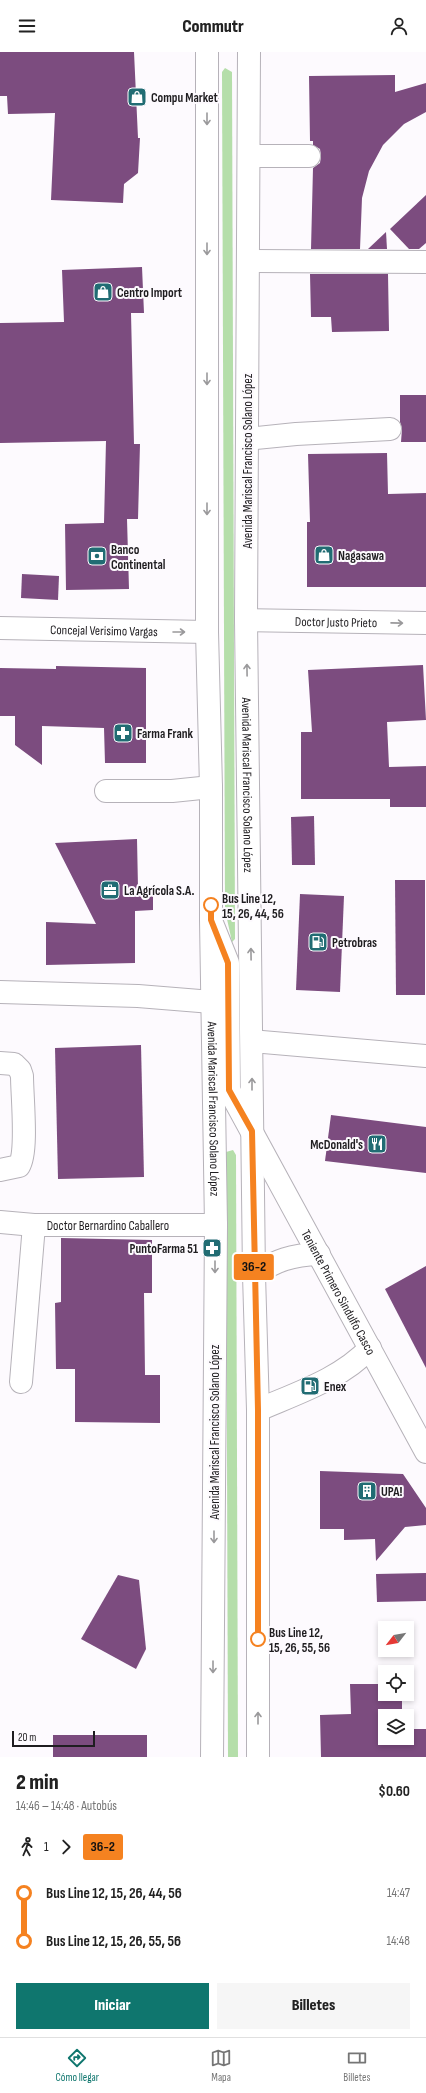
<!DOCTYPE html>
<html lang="es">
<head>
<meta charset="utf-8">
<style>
  :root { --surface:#fff; --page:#f6f6f6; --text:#222; --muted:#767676; --line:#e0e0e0; --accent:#0f766e }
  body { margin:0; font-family:"Sofia Sans Condensed",sans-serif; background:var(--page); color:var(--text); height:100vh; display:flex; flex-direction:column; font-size:15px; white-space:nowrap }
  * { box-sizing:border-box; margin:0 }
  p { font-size:13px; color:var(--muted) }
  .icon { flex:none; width:22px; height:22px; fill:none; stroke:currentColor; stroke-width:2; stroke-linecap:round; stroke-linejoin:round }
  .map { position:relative; height:1705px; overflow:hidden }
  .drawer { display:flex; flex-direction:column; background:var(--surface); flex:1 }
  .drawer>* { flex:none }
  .badge { padding:0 8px; border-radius:3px; font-size:14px; line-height:26px }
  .needle { width:26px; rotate:239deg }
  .controls { position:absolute; left:378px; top:1569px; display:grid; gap:8px }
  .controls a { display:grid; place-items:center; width:36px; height:36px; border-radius:0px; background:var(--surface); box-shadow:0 2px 6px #0003; font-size:20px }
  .scale { position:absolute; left:12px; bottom:10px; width:83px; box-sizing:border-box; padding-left:4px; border:2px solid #1f1d20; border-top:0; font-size:11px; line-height:14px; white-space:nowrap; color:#1f1d20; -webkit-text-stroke:3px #fdfafe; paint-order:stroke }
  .map>.badge { position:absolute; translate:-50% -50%; box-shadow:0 0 0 2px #fff }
  .legs { display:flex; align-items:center; gap:6px; height:44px; padding:0 16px; font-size:13px }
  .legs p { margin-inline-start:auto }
  .head { display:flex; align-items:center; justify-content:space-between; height:68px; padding:0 16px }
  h1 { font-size:22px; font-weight:800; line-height:30px }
  .action { display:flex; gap:8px; margin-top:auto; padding:8px 16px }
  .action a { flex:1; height:46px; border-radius:0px; background:var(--accent); color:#fff; font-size:16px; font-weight:800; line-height:46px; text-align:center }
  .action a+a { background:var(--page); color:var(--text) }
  ul { padding:0 16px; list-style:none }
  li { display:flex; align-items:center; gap:14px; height:48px; font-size:15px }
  li i { display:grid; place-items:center; width:6px; height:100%; margin:0 5px; background:currentColor }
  li i::after { content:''; width:10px; height:10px; margin:-5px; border:3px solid; border-radius:50%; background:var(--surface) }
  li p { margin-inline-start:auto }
  li:first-child i { background:linear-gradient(#0000 50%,currentColor 0) }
  li:last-child i { background:linear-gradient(currentColor 50%,#0000 0) }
  header { display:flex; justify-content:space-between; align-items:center; height:52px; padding:0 16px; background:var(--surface); font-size:18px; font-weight:800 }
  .dock { display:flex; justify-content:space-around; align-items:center; height:56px; border-top:1px solid var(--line); background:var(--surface); font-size:11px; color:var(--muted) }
  .dock a { display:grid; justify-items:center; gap:2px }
  .dock .on { color:var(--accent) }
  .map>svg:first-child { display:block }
</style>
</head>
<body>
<header><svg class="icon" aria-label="menu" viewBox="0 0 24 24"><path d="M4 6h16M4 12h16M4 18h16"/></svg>Commutr<svg class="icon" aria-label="person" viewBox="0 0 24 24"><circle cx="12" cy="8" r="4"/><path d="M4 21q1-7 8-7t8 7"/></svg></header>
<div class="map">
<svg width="426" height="1705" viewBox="0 0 426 1705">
  <rect width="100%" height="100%" fill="#fdfafe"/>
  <g fill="#b5deaa">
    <polygon points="225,16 232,20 235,887 232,890 225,858 222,20"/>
    <polygon points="233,1098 236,1103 238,1705 228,1705 226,1102 226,1100"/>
  </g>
  <g fill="#7c4c7f">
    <polygon points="0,0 134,0 138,86 140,86 138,121 124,132 123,151 51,148 55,61 8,62 7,44 0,44"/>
    <polygon points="395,23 395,40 426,31 426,60 404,72 383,93 369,119 362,146 360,197 311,197 313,116 320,111 321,104 320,97 313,93 313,89 310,89 309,24"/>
    <polygon points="426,143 426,191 419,197 409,197 390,177"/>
    <polygon points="386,180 387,197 368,197"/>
    <polygon points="142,215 144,261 131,261 134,392 140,392 138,467 127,467 129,537 66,538 65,472 104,471 106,389 0,391 0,271 64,270 62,218"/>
    <polygon points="310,222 388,222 389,279 332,280 331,265 311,265"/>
    <polygon points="400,343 426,343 426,390 401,390 402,377 400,370"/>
    <polygon points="387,401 388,442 426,441 426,535 307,535 307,470 310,470 308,402"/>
    <polygon points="22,522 59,524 58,548 21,546"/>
    <polygon points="423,613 426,668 387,670 389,715 426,714 426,755 390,755 390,747 301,747 301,680 312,680 308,618"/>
    <polygon points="56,614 146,616 146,711 105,711 104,676 42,674 42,713 15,693 15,664 0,664 0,616 56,617"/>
    <polygon points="314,764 315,813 292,813 291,765"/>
    <polygon points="137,787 138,836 153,836 153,858 135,859 135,911 46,913 46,870 96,872 55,791"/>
    <polygon points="395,828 425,828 425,943 396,943"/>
    <polygon points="300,842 344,844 340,940 296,938"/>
    <polygon points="141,993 144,1125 58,1127 55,996"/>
    <polygon points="331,1063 426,1075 426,1121 325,1109"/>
    <polygon points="61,1186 152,1188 152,1241 144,1241 145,1323 160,1323 160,1371 75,1370 75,1317 56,1317 55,1251 61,1250"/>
    <polygon points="426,1214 426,1316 385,1237"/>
    <polygon points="320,1419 403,1422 426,1456 426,1473 405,1475 376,1509 375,1487 344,1488 344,1477 320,1477"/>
    <polygon points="426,1521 426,1549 377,1550 376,1522"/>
    <polygon points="118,1523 139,1528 146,1597 136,1617 81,1587"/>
    <polygon points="350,1632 385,1632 385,1642 402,1642 402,1664 385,1664 385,1686 407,1686 407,1677 426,1677 426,1705 321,1705 320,1663 351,1662"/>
    <rect x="53" y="1683" width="94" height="22"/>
  </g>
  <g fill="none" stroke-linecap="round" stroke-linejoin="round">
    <defs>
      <g id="minor">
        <polyline points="249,104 309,104"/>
        <polyline points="248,209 426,210"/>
        <polyline points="247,387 296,382 390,377"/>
        <path id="s1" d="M246 568 426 571"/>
        <path id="s2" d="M0 576 207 580"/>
        <polyline points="106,739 172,739 211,735"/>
        <path id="s3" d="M212 871 228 911 229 1038 426 1400"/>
        <polyline points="0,940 138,944 212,950"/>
        <path d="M0 1011 14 1012 20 1018 22 1024C22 1044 28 1100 19 1114L0 1118"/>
        <path id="s4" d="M0 1170 34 1173H216"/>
        <polyline points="21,1330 34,1173"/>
        <path d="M258 1358C297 1341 341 1327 370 1296"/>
      </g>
      <polyline id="major" points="252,989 426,1004"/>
      <g id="highway">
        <path id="s5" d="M207 0V580L211 735V868L216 1173 212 1705"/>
        <path id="s6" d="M249 0 246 568 254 1223 258 1358V1705"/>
        <path d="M254 1223C276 1208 292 1203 319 1202"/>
      </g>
    </defs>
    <use href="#minor" stroke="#b6b2b9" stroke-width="24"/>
    <use href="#major" stroke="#b6b2b9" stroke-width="24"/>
    <use href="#highway" stroke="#b6b2b9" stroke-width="24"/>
    <use href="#minor" stroke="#fff" stroke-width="22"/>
    <use href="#major" stroke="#fff" stroke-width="22"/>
    <use href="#highway" stroke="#fff" stroke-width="22"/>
  </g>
  <defs><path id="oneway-shaft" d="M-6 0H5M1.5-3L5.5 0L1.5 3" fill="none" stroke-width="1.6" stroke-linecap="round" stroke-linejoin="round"/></defs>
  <g stroke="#9a999b">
    <use href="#oneway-shaft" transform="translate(207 67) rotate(90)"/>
    <use href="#oneway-shaft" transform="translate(207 197) rotate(90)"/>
    <use href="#oneway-shaft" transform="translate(207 327) rotate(90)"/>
    <use href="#oneway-shaft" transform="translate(207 457) rotate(90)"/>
    <use href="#oneway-shaft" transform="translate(397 571) rotate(1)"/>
    <use href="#oneway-shaft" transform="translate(179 580)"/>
    <use href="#oneway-shaft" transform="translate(247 618) rotate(-91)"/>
    <use href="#oneway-shaft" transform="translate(251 902) rotate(-91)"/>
    <use href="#oneway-shaft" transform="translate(252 1032) rotate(-90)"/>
    <use href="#oneway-shaft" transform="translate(215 1215) rotate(90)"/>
    <use href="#oneway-shaft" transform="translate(214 1485) rotate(90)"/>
    <use href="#oneway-shaft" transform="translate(213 1615) rotate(90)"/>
    <use href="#oneway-shaft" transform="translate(258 1666) rotate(-90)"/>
  </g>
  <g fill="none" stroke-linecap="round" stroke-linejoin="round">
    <defs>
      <polyline id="line-1" points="211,853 211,868 228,911 229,1038 252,1079 258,1358 258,1587"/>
    </defs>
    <use href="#line-1" stroke="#fff" stroke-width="9"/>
    <use href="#line-1" stroke="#f58220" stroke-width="6"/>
  </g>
  <defs>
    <symbol id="shop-square" viewBox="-11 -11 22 22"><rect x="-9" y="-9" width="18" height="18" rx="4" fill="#216c73" stroke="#fdfafe"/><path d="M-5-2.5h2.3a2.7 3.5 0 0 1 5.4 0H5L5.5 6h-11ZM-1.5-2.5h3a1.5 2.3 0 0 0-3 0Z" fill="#fff"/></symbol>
    <symbol id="bank-square" viewBox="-11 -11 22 22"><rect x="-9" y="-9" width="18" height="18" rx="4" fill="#216c73" stroke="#fdfafe"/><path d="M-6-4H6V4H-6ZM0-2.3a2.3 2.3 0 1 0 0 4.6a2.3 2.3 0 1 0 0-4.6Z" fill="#fff"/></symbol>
    <symbol id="pharmacy-square" viewBox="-11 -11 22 22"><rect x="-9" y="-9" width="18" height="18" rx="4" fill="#216c73" stroke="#fdfafe"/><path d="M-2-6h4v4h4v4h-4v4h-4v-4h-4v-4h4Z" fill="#fff"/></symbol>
    <symbol id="office-square" viewBox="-11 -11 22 22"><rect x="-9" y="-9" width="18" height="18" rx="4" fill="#216c73" stroke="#fdfafe"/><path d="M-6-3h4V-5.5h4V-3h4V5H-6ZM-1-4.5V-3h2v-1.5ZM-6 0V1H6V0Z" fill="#fff"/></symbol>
    <symbol id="fuel-square" viewBox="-11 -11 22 22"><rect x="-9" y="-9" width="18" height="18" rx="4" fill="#216c73" stroke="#fdfafe"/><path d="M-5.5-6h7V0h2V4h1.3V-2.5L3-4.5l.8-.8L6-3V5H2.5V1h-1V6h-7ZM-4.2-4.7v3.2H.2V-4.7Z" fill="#fff"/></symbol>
    <symbol id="restaurant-square" viewBox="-11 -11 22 22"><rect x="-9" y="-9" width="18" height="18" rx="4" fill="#216c73" stroke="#fdfafe"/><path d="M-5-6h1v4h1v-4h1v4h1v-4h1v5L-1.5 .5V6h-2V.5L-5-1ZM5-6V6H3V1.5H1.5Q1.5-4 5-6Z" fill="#fff"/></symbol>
    <symbol id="building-square" viewBox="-11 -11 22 22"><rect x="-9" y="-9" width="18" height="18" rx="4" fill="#216c73" stroke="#fdfafe"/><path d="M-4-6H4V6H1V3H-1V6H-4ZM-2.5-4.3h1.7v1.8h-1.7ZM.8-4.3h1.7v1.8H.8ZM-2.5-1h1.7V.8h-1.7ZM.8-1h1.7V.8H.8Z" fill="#fff"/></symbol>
  </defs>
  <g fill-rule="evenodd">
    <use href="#shop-square" x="126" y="34" width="22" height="22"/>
    <use href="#shop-square" x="92" y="229" width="22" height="22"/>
    <use href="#shop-square" x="313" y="492" width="22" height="22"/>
    <use href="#bank-square" x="86" y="493" width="22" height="22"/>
    <use href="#pharmacy-square" x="112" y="670" width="22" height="22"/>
    <use href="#office-square" x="99" y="827" width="22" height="22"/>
    <use href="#fuel-square" x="307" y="879" width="22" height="22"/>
    <use href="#restaurant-square" x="366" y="1081" width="22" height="22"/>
    <use href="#pharmacy-square" x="201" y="1185" width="22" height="22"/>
    <use href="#fuel-square" x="299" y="1323" width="22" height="22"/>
    <use href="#building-square" x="356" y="1428" width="22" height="22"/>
  </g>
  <g fill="#fff" stroke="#f58220" stroke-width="2">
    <circle cx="211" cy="853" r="7"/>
    <circle cx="258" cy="1587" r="7"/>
  </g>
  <g text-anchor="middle" stroke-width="4" stroke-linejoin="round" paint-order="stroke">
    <g font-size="13" font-weight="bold" fill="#1f1d20" stroke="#fdfafe" text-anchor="start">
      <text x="151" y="50">Compu Market</text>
      <text x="117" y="245">Centro Import</text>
      <text x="111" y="502">Banco<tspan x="111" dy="15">Continental</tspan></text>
      <text x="338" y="508">Nagasawa</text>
      <text x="137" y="686">Farma Frank</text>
      <text x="124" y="843">La Agrícola S.A.</text>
      <text x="332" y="895">Petrobras</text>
      <text x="363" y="1097" text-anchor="end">McDonald's</text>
      <text x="198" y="1201" text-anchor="end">PuntoFarma 51</text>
      <text x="324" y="1339">Enex</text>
      <text x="381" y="1444">UPA!</text>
    </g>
    <g font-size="13" fill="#1f1d20" stroke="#fdfafe">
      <text transform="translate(247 409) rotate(-90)" y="5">Avenida Mariscal Francisco Solano López</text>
      <text dy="5" stroke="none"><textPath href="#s1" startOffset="90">Doctor Justo Prieto</textPath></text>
      <text dy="5" stroke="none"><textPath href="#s2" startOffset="104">Concejal Verisimo Vargas</textPath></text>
      <text dy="5" stroke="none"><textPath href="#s6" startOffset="733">Avenida Mariscal Francisco Solano López</textPath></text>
      <text dy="5" stroke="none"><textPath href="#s5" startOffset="1057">Avenida Mariscal Francisco Solano López</textPath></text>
      <text dy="5" stroke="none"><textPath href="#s4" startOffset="108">Doctor Bernardino Caballero</textPath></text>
      <text dy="5" stroke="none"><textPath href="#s3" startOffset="400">Teniente Primero Sindulfo Casco</textPath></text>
      <text transform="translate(214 1380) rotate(-90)" y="5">Avenida Mariscal Francisco Solano López</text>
    </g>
    <g font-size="13" font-weight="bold" fill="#1f1d20" stroke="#fdfafe" text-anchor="start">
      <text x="222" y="851">Bus Line 12,<tspan x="222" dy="15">15, 26, 44, 56</tspan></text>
      <text x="269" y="1585">Bus Line 12,<tspan x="269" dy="15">15, 26, 55, 56</tspan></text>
    </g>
  </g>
</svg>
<div class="controls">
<a><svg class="needle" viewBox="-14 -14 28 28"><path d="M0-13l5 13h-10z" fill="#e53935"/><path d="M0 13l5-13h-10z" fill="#767676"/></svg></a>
<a><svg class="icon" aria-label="locate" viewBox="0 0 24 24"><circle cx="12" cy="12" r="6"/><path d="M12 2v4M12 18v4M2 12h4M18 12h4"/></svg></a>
<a><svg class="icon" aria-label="layers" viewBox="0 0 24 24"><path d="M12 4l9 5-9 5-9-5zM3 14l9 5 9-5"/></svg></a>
</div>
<div class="scale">20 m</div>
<b class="badge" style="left:254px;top:1215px;background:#f58220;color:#111">36-2</b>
</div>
<section class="drawer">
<div class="head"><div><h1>2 min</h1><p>14:46 – 14:48 · Autobús</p></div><b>$0.60</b></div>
<div class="legs"><svg class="icon" aria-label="walk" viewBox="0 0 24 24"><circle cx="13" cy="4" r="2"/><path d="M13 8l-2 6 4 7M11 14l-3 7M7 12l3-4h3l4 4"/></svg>1<svg class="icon" aria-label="forward" viewBox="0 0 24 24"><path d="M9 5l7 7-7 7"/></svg><b class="badge" style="background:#f58220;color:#111">36-2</b></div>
<ul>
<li><i style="color:#f58220"></i><b>Bus Line 12, 15, 26, 44, 56</b><p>14:47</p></li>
<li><i style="color:#f58220"></i><b>Bus Line 12, 15, 26, 55, 56</b><p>14:48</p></li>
</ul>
<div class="action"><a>Iniciar</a><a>Billetes</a></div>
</section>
<nav class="dock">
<a class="on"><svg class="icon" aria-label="directions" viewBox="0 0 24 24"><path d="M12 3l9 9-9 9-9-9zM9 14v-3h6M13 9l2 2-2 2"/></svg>Cómo llegar</a>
<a><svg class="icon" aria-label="map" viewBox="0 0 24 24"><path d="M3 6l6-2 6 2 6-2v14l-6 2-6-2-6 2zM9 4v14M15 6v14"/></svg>Mapa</a>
<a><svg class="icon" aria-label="tickets" viewBox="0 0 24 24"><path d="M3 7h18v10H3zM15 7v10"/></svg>Billetes</a>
</nav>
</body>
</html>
